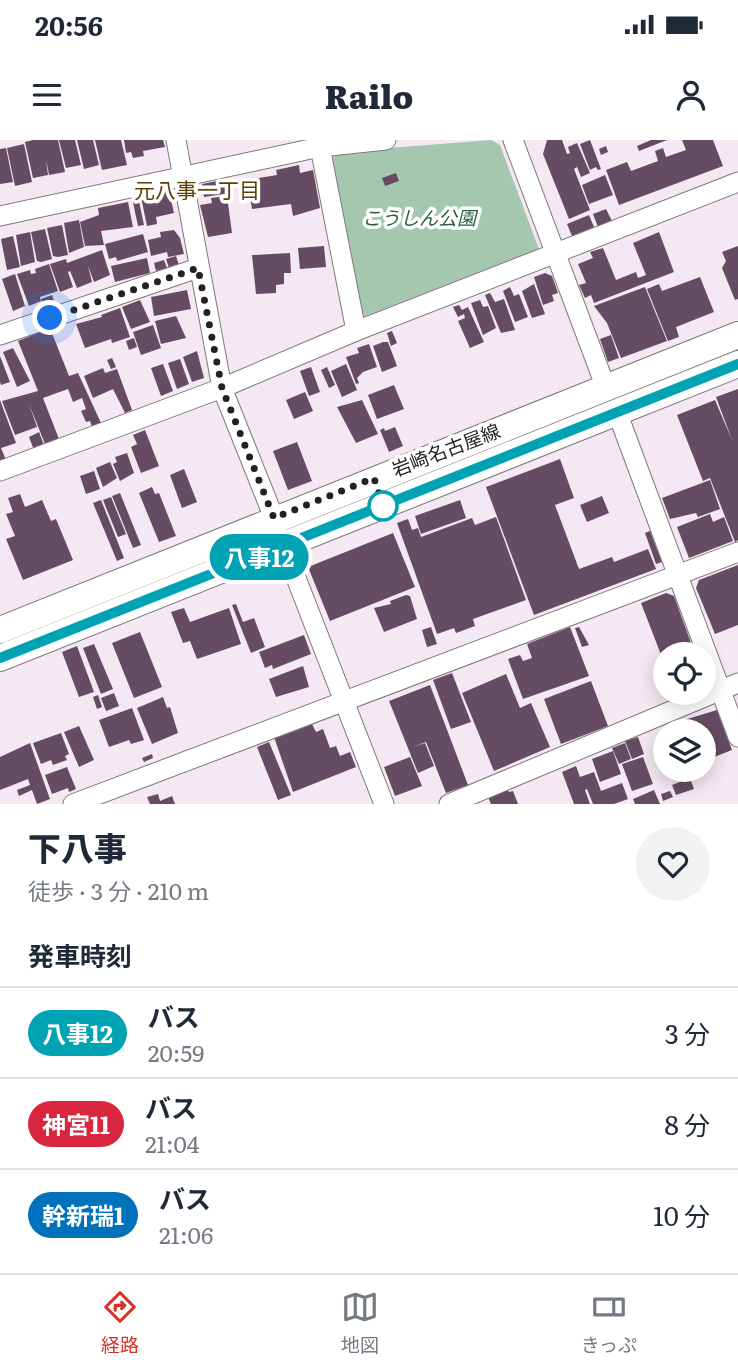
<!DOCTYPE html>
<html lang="ja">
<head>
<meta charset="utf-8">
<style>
  :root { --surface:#fff; --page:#f2f2f3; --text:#1f2937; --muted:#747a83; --line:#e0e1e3; --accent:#d93025 }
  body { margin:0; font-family:Literata,"Noto Sans JP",serif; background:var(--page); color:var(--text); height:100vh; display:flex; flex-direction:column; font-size:26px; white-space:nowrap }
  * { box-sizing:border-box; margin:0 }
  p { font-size:23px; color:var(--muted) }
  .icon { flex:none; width:38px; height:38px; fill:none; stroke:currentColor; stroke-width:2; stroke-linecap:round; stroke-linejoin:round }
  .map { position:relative; height:664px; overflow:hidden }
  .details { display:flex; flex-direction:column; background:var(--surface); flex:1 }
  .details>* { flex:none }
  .badge { padding:0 14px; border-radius:23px; font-size:24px; line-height:46px }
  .buttons { position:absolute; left:653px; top:502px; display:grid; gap:14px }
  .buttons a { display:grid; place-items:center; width:63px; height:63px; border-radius:50%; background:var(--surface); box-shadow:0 4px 18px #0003; font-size:35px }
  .you { position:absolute; width:35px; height:35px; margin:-18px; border:5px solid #fff; border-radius:50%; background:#1a73e8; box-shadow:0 0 0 10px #1a73e833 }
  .map>.badge { position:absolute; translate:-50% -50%; box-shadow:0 0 0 4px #fff }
  h2 { padding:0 28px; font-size:26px; line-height:63px }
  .round { display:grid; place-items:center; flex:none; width:74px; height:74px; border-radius:37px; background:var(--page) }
  .overview { display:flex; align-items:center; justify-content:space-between; height:119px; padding:0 28px }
  h1 { font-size:33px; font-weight:800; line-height:52px }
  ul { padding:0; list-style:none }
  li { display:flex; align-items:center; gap:21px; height:91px; padding:0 28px; border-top:2px solid var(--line) }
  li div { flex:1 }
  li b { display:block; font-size:26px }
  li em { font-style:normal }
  li .badge { min-width:77px; font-weight:700; text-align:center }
  .status { display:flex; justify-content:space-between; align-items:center; height:49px; padding:0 35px; background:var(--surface); direction:ltr }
  .status svg { height:19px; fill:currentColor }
  header { display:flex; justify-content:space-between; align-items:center; height:91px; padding:0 28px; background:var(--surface); font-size:32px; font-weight:800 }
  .tab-bar { display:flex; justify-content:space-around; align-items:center; height:98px; border-top:2px solid var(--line); background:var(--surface); font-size:19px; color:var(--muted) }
  .tab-bar a { display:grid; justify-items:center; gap:4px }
  .tab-bar .active { color:var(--accent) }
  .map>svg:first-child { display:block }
</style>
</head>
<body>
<div class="status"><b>20:56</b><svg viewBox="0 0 49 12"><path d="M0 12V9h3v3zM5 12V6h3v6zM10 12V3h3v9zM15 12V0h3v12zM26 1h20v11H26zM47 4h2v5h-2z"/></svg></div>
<header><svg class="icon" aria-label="menu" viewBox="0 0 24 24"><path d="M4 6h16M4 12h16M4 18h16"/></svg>Railo<svg class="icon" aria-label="person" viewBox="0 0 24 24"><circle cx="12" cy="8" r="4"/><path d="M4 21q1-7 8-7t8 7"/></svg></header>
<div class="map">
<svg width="738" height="664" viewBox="0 0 738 664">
  <rect width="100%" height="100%" fill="#f4e9f2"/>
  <polygon fill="#a6c7af" points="491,0 500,5 539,109 365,176 359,172 331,19 338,12"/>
  <g fill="#664c63">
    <polygon points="33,0 58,0 65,32 49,35 46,19 48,35 33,38 25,2"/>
    <polygon points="59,0 75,0 81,25 66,28"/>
    <polygon points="77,0 93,0 99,25 84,29"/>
    <polygon points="95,0 121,0 127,25 102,30"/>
    <polygon points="124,0 163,0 165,7 143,11 144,16 133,18 131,12 126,13"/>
    <polygon points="547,0 562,0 567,14 570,13 568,7 577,3 590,33 581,37 577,27 574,29 590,70 569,79 543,14"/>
    <polygon points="590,0 601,29 598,30 596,27 590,30 580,4"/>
    <polygon points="651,0 667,0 639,11 637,6"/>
    <polygon points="682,0 713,0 723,26 619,65 606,30 627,22 631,31 658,21 655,11 663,8 666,17 686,10"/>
    <polygon points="24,4 32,42 15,46 7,8"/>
    <polygon points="606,6 608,12 601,15 599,9"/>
    <polygon points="6,8 13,42 0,44 0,9"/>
    <polygon points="299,25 300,33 313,30 320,68 293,76 291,64 252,69 247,40 277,35 276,30"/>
    <polygon points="396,33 399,41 385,46 382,38"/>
    <polygon points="605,35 613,55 589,64 582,45"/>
    <polygon points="227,39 230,53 204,57 202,44"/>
    <polygon points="169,51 174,73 156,77 157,84 147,86 141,57"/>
    <polygon points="227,56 232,93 208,97 200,65 212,63 211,58"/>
    <polygon points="138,57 144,85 138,86 132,58"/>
    <polygon points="128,62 133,87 101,91 104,105 85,106 80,82 99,75 98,68"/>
    <polygon points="606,69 612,81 598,87 593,74"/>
    <polygon points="589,75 594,87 572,96 567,84"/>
    <polygon points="79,80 84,107 69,113 64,83"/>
    <polygon points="62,85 68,115 58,117 53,116 47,88"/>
    <polygon points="45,89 52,119 41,122 37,121 31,92"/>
    <polygon points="174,90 180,98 184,114 168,117 167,112 151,116 148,100 161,97 160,92"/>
    <polygon points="30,92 35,122 21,126 16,95"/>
    <polygon points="659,92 674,132 594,163 591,155 585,158 579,145 586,143 578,124 593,118 590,112 603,108 616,140 636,132 638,138 646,135 633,103"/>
    <polygon points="143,94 148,112 117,121 116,117 109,119 105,104"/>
    <polygon points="13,96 20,127 7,130 1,99"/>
    <polygon points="324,106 326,127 300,129 298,108"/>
    <polygon points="738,106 738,159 735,160 722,128 726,121 722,112"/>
    <polygon points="102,110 110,135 94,142 88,126 92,142 77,148 70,131 68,132 73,147 60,152 50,124 66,119 67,123"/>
    <polygon points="290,113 291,133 284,133 284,144 276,145 276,153 256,154 252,115"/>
    <polygon points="176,116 179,125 169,128 166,119"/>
    <polygon points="147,118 150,133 115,142 111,126"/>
    <polygon points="164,120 167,128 156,131 154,123"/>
    <polygon points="49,124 58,151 40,157 41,161 29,166 17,134 30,130 31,134 36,133 35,129"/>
    <polygon points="545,133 552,136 558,153 552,155 554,161 543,165 534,137"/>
    <polygon points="15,134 25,166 13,171 2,139"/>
    <polygon points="700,137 714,172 676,187 679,197 668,201 647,149 659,144 662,151"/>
    <polygon points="534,144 545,174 532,178 522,151"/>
    <polygon points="510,147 514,156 519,154 528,177 515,182 503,151"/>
    <polygon points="645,147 667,201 621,218 607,183 594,166"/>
    <polygon points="187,150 191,169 154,176 151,157"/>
    <polygon points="490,153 495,162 504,159 515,190 501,193 485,155"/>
    <polygon points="52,155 56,167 45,170 41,159"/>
    <polygon points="140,160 150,182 131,189 122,167"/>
    <polygon points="480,160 483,167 488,166 496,188 483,195 471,163"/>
    <polygon points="459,165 462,170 468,167 484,202 470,208 458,181 465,178 464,174 458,177 453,167"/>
    <polygon points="120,168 130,197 112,203 111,199 85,208 76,184 102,177 101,175"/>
    <polygon points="176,176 186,198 161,204 155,181"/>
    <polygon points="153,185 161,208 141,215 133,192"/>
    <polygon points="50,188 69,236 78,233 101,283 92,287 90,281 86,282 81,271 86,269 82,258 73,262 68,249 43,258 59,299 45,304 29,264 37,287 15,295 2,261 38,251 18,201"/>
    <polygon points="392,191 397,203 391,206 387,193"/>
    <polygon points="611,195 619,218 608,222 600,199"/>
    <polygon points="134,198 137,207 129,210 126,201"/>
    <polygon points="383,202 388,202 397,226 382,232 373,206"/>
    <polygon points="369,204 377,227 363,232 357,238 359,243 356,244 346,217 359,213 357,208"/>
    <polygon points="13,208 30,241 17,247 3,212"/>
    <polygon points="197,211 204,238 192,242 183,217"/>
    <polygon points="0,216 10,242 1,245 0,242"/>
    <polygon points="112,218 116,227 111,229 107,220"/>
    <polygon points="180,219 189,244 177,249 168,223"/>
    <polygon points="163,224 173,251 161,256 151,228"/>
    <polygon points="346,224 357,250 342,257 331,231"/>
    <polygon points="311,227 320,252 309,256 300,231"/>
    <polygon points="327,227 335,245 329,248 321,230"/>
    <polygon points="103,228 105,233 117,229 132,270 125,273 113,249 93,258 84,236"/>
    <polygon points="394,245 404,269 377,279 368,255"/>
    <polygon points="738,249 738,400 735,402 710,338 703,341 677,275 715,260 732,300 716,257"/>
    <polygon points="305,252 313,271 294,279 286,260"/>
    <polygon points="0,260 16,303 1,308 6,320 0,323"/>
    <polygon points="362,260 378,294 356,303 337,267"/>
    <polygon points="395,287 403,306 389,312 380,290 384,288 385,291"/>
    <polygon points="145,290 159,326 141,333 131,307 137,304 133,295"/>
    <polygon points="39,292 44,305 34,310 29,297"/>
    <polygon points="297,302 312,341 288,350 273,311"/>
    <polygon points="127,313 134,333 120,341 113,324 117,322 115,317"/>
    <polygon points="560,319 574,358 555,365 579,429 612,417 614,422 648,409 656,429 534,475 486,347"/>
    <polygon points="110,322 117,338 103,347 96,328"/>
    <polygon points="184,329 197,362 182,368 170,335"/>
    <polygon points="94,331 100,349 86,354 80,336"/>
    <polygon points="710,340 720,369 698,377 696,373 670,379 662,358"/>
    <polygon points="152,347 155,354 159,353 176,396 159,402 139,353"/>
    <polygon points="120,353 141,405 133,408 112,356"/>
    <polygon points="20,354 25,367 42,360 51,381 56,379 73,420 23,440 6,399 15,396 6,374 13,372 8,358"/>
    <polygon points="602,356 609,373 587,382 580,365"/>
    <polygon points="111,357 126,394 118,397 103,360"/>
    <polygon points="101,360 124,418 117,421 93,363"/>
    <polygon points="460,360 466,378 421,394 415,376"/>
    <polygon points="710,374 713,382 724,377 733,401 689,418 677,387"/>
    <polygon points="496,377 526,460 473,479 475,486 456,493 454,488 437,494 397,383 408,379 412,390 418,388 421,397 472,378 475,385"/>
    <polygon points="650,391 662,422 656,424 645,393"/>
    <polygon points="393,393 415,447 330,481 308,427"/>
    <polygon points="738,425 738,485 715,494 696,448 699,440"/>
    <polygon points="666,453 674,456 695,514 665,514 665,525 641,463"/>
    <polygon points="406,455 410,456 417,479 384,492 374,468 391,464 390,461"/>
    <polygon points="236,464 243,482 254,478 265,507 251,513 232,465"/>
    <polygon points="184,468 190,482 229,468 241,504 197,519 190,501 183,503 171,472"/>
    <polygon points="431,487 437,504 427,507 422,490"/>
    <polygon points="570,487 589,536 523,559 508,519 520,515 523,521 532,518 527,504"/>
    <polygon points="579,487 589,505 582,507 575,488"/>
    <polygon points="140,492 162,547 134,558 112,503"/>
    <polygon points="304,495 311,514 273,529 272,525 265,528 259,512"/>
    <polygon points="94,504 113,549 101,554 83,508"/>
    <polygon points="77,506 94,552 79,557 62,512"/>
    <polygon points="303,526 309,547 276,557 269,539"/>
    <polygon points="452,533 471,582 451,589 433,540"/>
    <polygon points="506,534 520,568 531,563 550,607 494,631 462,553"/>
    <polygon points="591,541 608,586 561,604 544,559"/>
    <polygon points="430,545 468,645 446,653 426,602 413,607 425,603 434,626 418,633 389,561"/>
    <polygon points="114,553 119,566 106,571 101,558"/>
    <polygon points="98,555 102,567 97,569 93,557"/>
    <polygon points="163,557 167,568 170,567 178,593 152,604 137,568"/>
    <polygon points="132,568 144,600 131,604 129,600 109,607 99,580"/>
    <polygon points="717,570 732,610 704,621 704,592 674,592 672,588 674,583"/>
    <polygon points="311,582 316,592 323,589 330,608 336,606 340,616 350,612 356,627 293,652 274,597"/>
    <polygon points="79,586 94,620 79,627 64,592"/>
    <polygon points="61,593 69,614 65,616 67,620 53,625 51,620 41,624 33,603"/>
    <polygon points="638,597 644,614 632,619 625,601"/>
    <polygon points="269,602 291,655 278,660 257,607"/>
    <polygon points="30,603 50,659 37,664 32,650 19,656 17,650 30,645 28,639 0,650 0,617"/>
    <polygon points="625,603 631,619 619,624 612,608"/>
    <polygon points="613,611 621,634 600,642 592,619"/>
    <polygon points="152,614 153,618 144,622 142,618"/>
    <polygon points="410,617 422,646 395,656 384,627"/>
    <polygon points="643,617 653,644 632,651 622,624"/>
    <polygon points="576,626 580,637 594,632 601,651 622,643 628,659 614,664 593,664 587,649 585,650 590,664 574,664 562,632"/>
    <polygon points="67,627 76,649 69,652 68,648 52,654 45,635"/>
    <polygon points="690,638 694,649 676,655 672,645"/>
    <polygon points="507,649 509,652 513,651 518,664 491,664 488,657"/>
    <polygon points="654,650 660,664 635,664 633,659"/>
    <polygon points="670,651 673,657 663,661 661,654"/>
    <polygon points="158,654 160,661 172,656 175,664 150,664 147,657"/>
  </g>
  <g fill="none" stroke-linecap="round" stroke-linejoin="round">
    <defs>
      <g id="street">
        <polyline points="176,0 222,248 274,378"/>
        <polyline points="513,0 606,248"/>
        <polyline points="320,7 356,191"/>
        <polyline points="0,76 320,7 386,0"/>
        <polyline points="0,195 198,128"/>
        <polyline points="617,272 738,597"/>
        <polyline points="0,331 222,248 356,191 738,42"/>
        <polyline points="284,407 384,664"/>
        <polyline points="73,664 738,412"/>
        <polyline points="449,664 738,543"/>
      </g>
      <g id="secondary">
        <polyline points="0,490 738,195"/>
        <polyline points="0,518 738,224"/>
      </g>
    </defs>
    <use href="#street" stroke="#80767e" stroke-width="21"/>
    <use href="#secondary" stroke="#80767e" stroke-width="28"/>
    <use href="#street" stroke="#fff" stroke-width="19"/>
    <use href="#secondary" stroke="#fff" stroke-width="26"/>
  </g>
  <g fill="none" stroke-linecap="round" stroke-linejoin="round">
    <defs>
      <polyline id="line" points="0,518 738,224"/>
    </defs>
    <use href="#line" stroke="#fff" stroke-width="16"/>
    <use href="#line" stroke="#00a3b4" stroke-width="10"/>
    <polyline stroke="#231f22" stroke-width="7" stroke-dasharray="0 12.6" points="50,178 198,128 222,248 274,378 374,338 383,366"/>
  </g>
  <circle fill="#fff" stroke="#00a3b4" stroke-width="3.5" cx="383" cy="366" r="14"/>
  <g text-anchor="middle" stroke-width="7" stroke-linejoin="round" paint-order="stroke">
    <g font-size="19" font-style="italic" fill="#2a5f3d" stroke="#fff">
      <text x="419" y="85">こうしん公園</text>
    </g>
    <g font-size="19" fill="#231f22" stroke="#fff">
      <text transform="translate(446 310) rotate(-21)" y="7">岩崎名古屋線</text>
    </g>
    <g font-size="21" fill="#5c3f02" stroke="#fff">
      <text x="197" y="58">元八事一丁目</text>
    </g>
  </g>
</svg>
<div class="buttons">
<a><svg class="icon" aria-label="locate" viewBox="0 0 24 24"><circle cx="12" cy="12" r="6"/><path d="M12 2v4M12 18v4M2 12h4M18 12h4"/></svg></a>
<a><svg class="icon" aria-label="layers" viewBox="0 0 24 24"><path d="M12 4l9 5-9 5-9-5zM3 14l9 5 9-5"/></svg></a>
</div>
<div class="you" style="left:50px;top:178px"></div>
<b class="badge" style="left:259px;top:417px;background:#00a3b4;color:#fff">八事12</b>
</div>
<section class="details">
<div class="overview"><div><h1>下八事</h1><p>徒歩 · 3 分 · 210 m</p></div><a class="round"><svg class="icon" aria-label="heart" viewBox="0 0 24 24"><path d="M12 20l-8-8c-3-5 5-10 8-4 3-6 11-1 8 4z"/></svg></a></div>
<h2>発車時刻</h2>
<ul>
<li><span class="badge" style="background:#00a3b4;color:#fff">八事12</span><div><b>バス</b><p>20:59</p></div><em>3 分</em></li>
<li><span class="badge" style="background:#d7263d;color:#fff">神宮11</span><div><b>バス</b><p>21:04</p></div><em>8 分</em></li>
<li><span class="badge" style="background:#0072bc;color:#fff">幹新瑞1</span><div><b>バス</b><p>21:06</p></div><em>10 分</em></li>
</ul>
</section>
<nav class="tab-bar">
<a class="active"><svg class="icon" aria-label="directions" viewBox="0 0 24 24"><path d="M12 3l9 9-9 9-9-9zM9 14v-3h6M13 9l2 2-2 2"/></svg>経路</a>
<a><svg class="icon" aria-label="map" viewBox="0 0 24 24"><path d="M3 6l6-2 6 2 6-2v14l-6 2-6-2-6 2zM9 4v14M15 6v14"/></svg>地図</a>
<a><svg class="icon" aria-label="tickets" viewBox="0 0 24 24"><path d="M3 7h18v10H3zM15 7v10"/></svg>きっぷ</a>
</nav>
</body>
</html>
